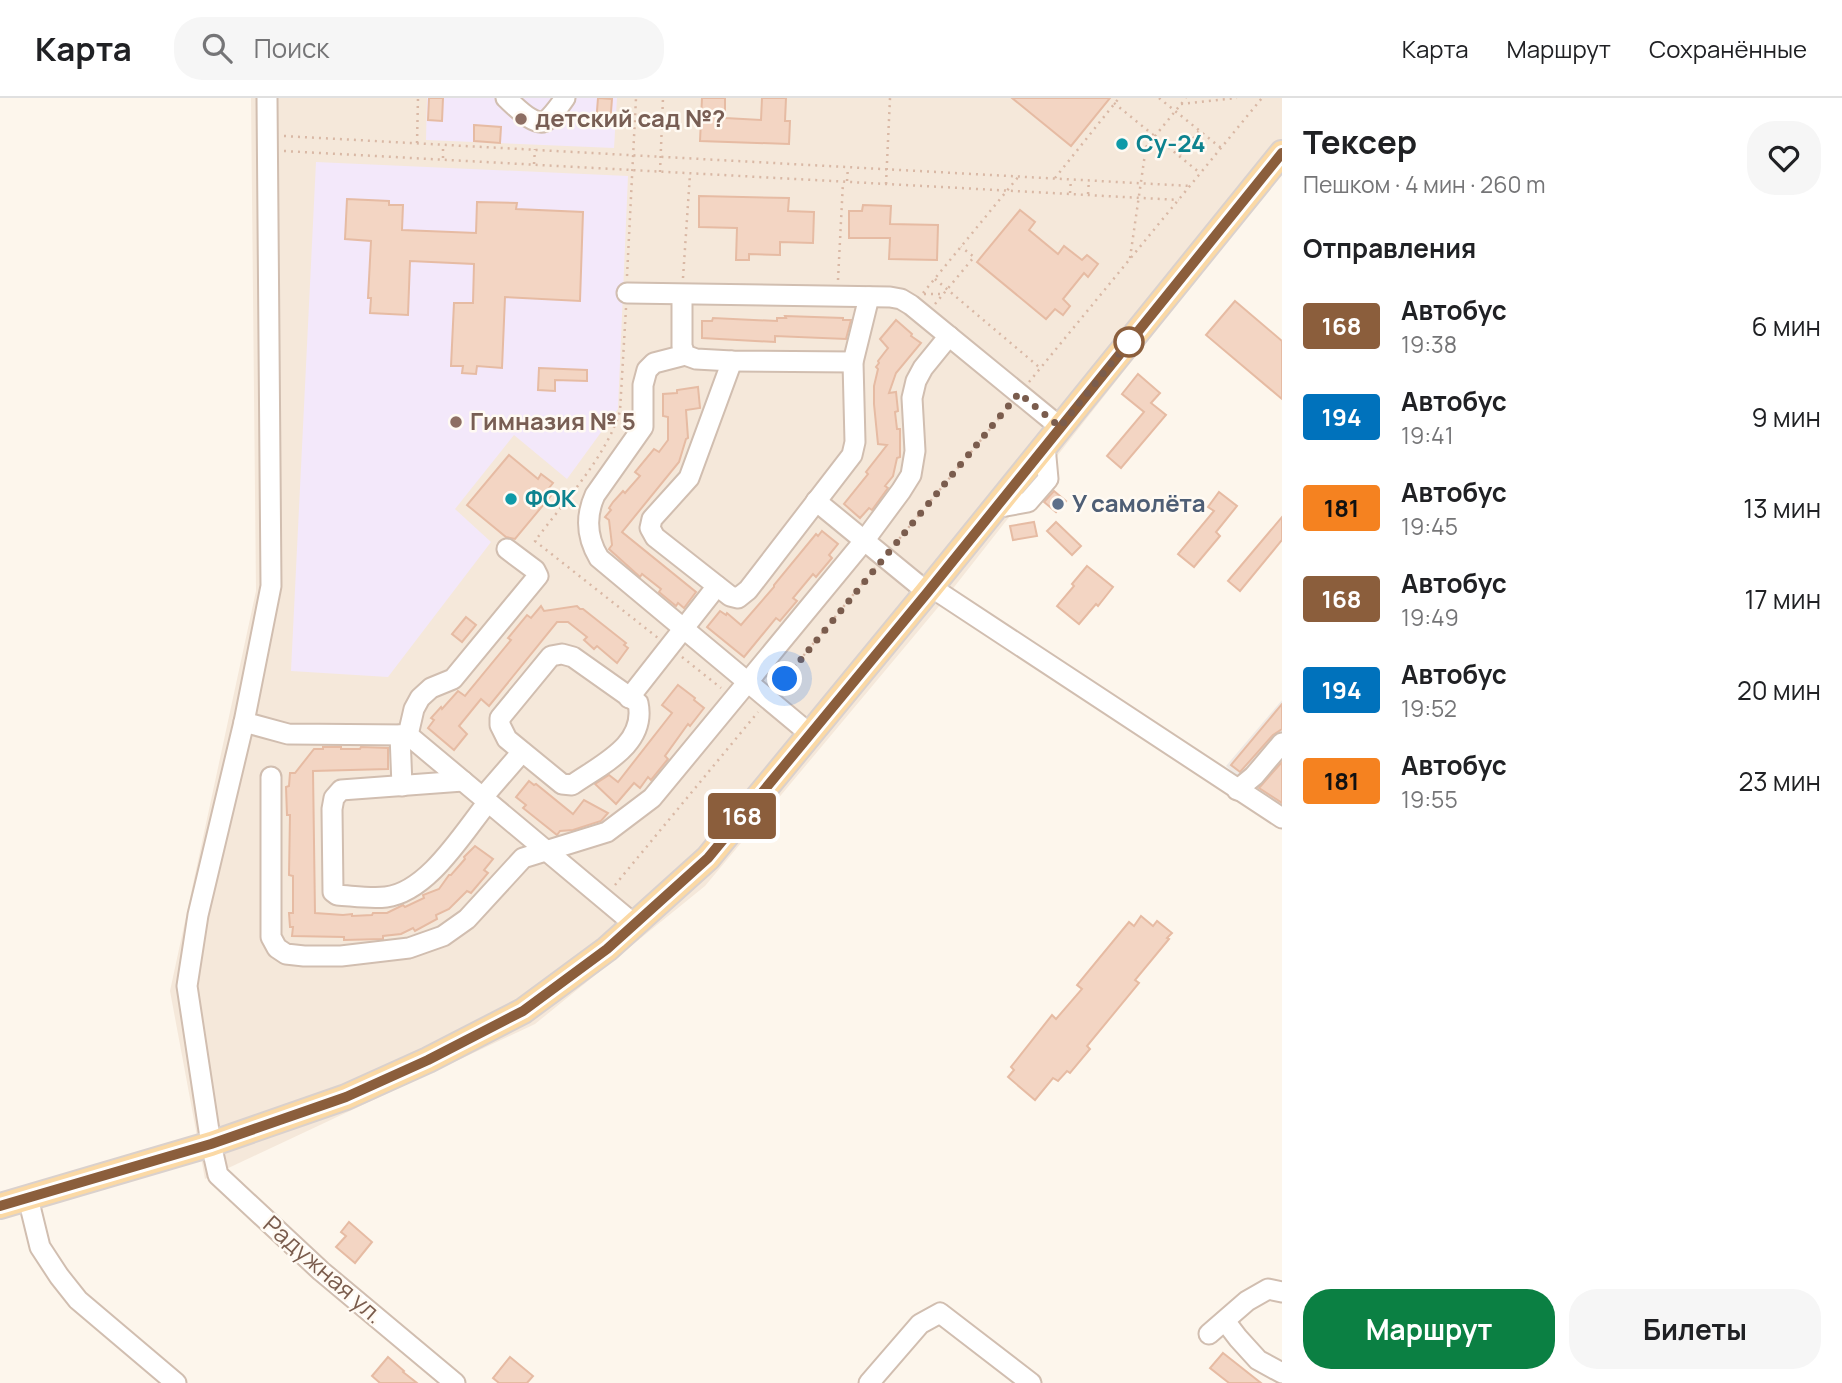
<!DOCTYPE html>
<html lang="ru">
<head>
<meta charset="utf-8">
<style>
  :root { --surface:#fff; --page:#f6f6f6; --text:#202124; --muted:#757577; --line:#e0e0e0; --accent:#0b8043 }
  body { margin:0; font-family:Manrope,sans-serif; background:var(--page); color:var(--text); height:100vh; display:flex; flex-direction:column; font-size:26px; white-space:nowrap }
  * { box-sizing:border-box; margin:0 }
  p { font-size:23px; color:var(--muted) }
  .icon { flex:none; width:38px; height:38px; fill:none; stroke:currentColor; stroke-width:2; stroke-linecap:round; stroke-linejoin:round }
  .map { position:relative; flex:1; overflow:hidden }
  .side { display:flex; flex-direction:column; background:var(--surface); width:560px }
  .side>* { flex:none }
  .badge { padding:0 14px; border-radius:5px; font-size:24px; line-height:46px }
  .you { position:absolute; width:35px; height:35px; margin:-18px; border:5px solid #fff; border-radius:50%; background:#1a73e8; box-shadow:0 0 0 10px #1a73e833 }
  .map>.badge { position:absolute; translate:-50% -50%; box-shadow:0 0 0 4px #fff }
  h2 { padding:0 21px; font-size:26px; line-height:63px }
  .round { display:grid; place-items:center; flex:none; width:74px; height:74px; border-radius:28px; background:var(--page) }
  .headline { display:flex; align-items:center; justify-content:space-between; height:119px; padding:0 21px }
  h1 { font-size:33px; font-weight:700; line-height:52px }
  .cta { display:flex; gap:14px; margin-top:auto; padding:14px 21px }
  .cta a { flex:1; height:80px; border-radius:28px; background:var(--accent); color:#fff; font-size:28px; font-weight:700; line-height:80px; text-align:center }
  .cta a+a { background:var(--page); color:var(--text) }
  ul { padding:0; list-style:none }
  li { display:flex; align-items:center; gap:21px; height:91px; padding:0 21px }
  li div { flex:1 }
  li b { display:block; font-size:26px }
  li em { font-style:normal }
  li .badge { min-width:77px; font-weight:700; text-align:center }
  header { display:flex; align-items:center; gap:42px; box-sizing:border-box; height:98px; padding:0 35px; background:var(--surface); border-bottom:2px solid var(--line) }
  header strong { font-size:33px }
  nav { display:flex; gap:38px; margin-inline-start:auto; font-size:24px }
  .search { width:490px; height:63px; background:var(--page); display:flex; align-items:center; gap:18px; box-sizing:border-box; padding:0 24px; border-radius:28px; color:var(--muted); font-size:26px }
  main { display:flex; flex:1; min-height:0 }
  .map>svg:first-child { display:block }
</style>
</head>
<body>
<header>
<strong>Карта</strong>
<div class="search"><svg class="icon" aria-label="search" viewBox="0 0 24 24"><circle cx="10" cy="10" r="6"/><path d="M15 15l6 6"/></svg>Поиск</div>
<nav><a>Карта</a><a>Маршрут</a><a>Сохранённые</a></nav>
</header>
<main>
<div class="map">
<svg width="1282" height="1285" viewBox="0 0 1282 1285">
  <rect width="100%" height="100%" fill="#fdf6ec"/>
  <polygon fill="#f5e8da" points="251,0 1282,0 1282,72 940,507 705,788 535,926 205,1081 170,893 256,493"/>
  <polygon fill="#efe9e4" points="1282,602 1282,713 1252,693 1226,668"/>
  <g fill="#f3e8fa">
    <polygon points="427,0 617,0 614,50 426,42"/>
    <polygon points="316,64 628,78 618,311 567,381 514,337 455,411 491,444 388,579 291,573"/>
  </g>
  <g fill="#f3d5c3" stroke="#e6bba3" stroke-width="2">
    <polygon points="429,0 443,0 442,23 428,22"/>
    <polygon points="598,0 612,1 610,27 596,26"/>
    <polygon points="702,0 725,0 725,20 761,22 762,0 786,0 785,23 790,23 789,46 700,43"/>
    <polygon points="1012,0 1110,0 1071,48"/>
    <polygon points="474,27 501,29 500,45 474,43"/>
    <polygon points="699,98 789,100 788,113 814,114 813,145 780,144 780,157 749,156 749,162 736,162 737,130 699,129"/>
    <polygon points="347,101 389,103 389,107 403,107 402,132 476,135 477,104 517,105 516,111 583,114 580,203 505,199 502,270 477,268 476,276 462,275 463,268 451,268 454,205 473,205 474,166 410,163 408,217 370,215 371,200 368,200 371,143 345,141"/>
    <polygon points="863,107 891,108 890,126 938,127 937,162 889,161 890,140 849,140 849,113 862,113"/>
    <polygon points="1020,112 1035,124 1029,132 1058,156 1064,148 1082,162 1087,157 1098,166 1088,179 1084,175 1063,201 1070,208 1063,217 1055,211 1046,221 977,164"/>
    <polygon points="1235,203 1282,243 1282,301 1206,237"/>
    <polygon points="785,218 843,220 843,222 851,222 846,241 775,238 775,244 702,240 702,223 712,223 713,220 777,223 777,220 786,220"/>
    <polygon points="896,222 912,236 911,238 921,245 896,275 889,295 896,294 898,313 895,314 897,331 900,331 900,359 897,360 893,378 885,388 888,390 872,412 869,410 860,420 844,406 868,376 866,374 887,347 878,346 874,306 874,288 878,271 876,269 879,265 878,263 888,250 880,241"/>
    <polygon points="539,270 587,272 587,283 555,282 555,293 538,292"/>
    <polygon points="1138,276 1160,295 1151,305 1166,317 1121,370 1107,358 1144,314 1122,296"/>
    <polygon points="698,289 700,310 686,312 688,340 686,341 679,364 622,434 696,494 684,510 678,505 676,508 659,494 661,491 642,476 640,479 609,451 612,447 609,422 605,419 611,412 609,410 613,404 623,393 625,395 640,378 635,374 654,351 659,354 668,342 668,319 663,318 663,296 677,295 677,292"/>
    <polygon points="509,357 538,381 541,376 553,385 549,390 554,394 515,441 506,439 467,407"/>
    <polygon points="1054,393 1066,403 1056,414 1044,404"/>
    <polygon points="1219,394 1237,408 1216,434 1220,438 1194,469 1178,456 1214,413 1208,409"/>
    <polygon points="1282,419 1282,442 1240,493 1228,483"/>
    <polygon points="1034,424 1037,438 1013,442 1010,428"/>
    <polygon points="1056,424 1081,448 1072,457 1047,433"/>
    <polygon points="822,433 838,446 829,457 832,460 816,479 813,476 793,500 797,503 780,523 776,520 744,559 707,529 720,513 726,517 727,515 741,527 774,489 774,487 816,436 818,438"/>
    <polygon points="1087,468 1113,489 1098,508 1096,506 1079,526 1057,508 1074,488 1072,486"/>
    <polygon points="541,508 544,513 577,508 580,511 583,511 626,545 624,547 628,550 617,565 597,548 594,551 584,542 587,539 568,524 557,524 489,608 481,601 459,628 467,636 454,652 428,630 434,622 431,620 441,609 442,611 458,593 465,598 511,542 508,540 527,517 531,520"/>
    <polygon points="466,519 476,527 462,544 452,536"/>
    <polygon points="678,587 695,600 694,602 704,610 690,628 688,626 665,658 668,661 651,682 648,679 640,690 634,685 616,706 595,686 609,677 618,684 672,615 662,607"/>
    <polygon points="1282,606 1282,631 1273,637 1240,674 1231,667"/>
    <polygon points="323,649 341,649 341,651 360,651 361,649 388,650 388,671 313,673 315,815 343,817 352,816 352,818 372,817 373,815 387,815 403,807 405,809 424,800 423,797 439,791 449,777 451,777 465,761 464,759 475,748 493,761 484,772 488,775 471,795 467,793 449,811 436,817 437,821 415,833 413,830 401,836 383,838 383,841 344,842 344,839 292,838 293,829 290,829 289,815 293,815 293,778 289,777 290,717 287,717 286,689 289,688 290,675 295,675 314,651 323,651"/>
    <polygon points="1282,664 1282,705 1259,690"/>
    <polygon points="529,683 534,687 536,686 573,716 584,702 608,715 601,723 573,732 560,733 557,737 523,710 526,707 516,699"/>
    <polygon points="1141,818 1153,828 1157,823 1172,835 1167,840 1169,841 1135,882 1139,885 1087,948 1090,951 1070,975 1067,973 1058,983 1053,980 1035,1002 1008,979 1014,972 1011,969 1052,917 1056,921 1082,891 1077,887 1129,824 1134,828"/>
    <polygon points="349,1124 372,1144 355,1165 336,1149 346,1138 341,1134"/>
    <polygon points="1223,1255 1261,1285 1229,1285 1210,1270"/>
    <polygon points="388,1259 404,1273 403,1274 417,1285 380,1285 372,1278"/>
    <polygon points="510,1259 533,1278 527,1285 499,1285 493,1280"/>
  </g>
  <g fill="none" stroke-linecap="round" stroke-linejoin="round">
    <defs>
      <g id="minor">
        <polyline points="267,0 271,488 244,624 198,817 187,888 211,1046 218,1077 321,1173 455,1285"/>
        <path d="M506 0C515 8 536 31 547 22 554 16 560 7 565 0"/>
        <polyline points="627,195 890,199 901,201 911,207 1060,329"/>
        <polyline points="682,197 682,248 685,257 696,261 732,263 853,264"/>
        <path d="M685 257 654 265 647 272 643 287V329L595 397C585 419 587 440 599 460L810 636"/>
        <polyline points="732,263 689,380 652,421 650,430 655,439 730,498 738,500 748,492 852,357 855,344 853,264 869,199"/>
        <polyline points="816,403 927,494"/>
        <polyline points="995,410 1028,404 1048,381 1045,348"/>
        <polyline points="931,489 1282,720"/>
        <path d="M562 556 573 559 638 605C647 647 600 667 572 687L562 686 507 641 500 627V620L551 558Z"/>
        <polyline points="629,600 717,488"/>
        <polyline points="244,624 288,636 408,637 634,826"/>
        <polyline points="400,637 402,688"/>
        <polyline points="408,637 414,611 420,600 431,590 453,581 538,478 535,472 507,451"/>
        <polyline points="271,679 271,839 277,850 286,856 304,858 341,858 409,850 443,838 467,821 523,760 607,734 652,700 864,443 901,393 911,377 915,353 912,300 916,283 923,270 949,238"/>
        <path d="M463 683 341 692 334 700 332 711 333 794 337 797C353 798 371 801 386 799 428 794 463 735 488 704"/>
        <polyline points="1237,692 1254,678 1282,645"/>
        <polyline points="483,699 522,654"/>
        <polyline points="28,1100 40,1149 59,1178 78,1202 176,1285"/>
        <polyline points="1225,1223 1238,1240 1258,1262 1282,1275"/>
        <polyline points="1209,1236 1247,1203 1268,1191 1282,1194"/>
        <polyline points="869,1285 920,1226 940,1215 1031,1285"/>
      </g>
      <polyline id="major" points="0,1108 211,1046 346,999 428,962 523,913 607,851 708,760 927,494 1282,55"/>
    </defs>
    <use href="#minor" stroke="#d1beb0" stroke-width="23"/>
    <use href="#major" stroke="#dad1cd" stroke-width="28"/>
    <g stroke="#d9b8a5" stroke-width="2.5" stroke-dasharray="2 5" stroke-linecap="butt">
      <polyline points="1159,0 1221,50"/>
      <polyline points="1114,5 1200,75"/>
      <polyline points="1181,6 1237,0"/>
      <polyline points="284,38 1190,88"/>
      <polyline points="417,45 418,0"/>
      <polyline points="284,53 1179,102"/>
      <polyline points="1180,57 1199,33"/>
      <polyline points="443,60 443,46"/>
      <polyline points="534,66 535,51"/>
      <polyline points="660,74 663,0"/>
      <polyline points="1055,80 1119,0"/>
      <polyline points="847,83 848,69"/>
      <polyline points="886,86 890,0"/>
      <polyline points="1070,95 1071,81"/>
      <polyline points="1088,96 1089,82"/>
      <polyline points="1130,160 1146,49 1186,0"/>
      <polyline points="627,178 636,0"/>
      <polyline points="683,180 690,76"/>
      <polyline points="935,181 1039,269"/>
      <polyline points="838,182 843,84"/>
      <polyline points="923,195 1019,78"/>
      <polyline points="924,196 944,196"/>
      <polyline points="935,206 974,159 961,149"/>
      <path d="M626 210 620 313C607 358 563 405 535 443L658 540"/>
      <polyline points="1029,284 1262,0"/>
      <polyline points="895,446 1009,308"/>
      <polyline points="682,559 721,590"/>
      <polyline points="777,590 875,470"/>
      <polyline points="615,787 758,614"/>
    </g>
    <use href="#minor" stroke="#fff" stroke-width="19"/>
    <use href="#major" stroke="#fbd9a5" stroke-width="24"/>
  </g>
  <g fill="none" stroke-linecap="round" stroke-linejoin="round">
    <defs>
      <polyline id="line" points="0,1108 211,1046 346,999 428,962 523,913 607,851 708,760 927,495 1282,55"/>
    </defs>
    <use href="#line" stroke="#fff" stroke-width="16"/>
    <use href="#line" stroke="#8b5e3c" stroke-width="10"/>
    <polyline stroke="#7a5c4d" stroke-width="7" stroke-dasharray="0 12.6" points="785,581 1019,295 1060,329 1131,241 1129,244"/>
  </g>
  <g fill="#8d6e63" stroke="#fffaf3" stroke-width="2.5">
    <circle cx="521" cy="21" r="7"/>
    <circle cx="456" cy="324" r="7"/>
  </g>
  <g fill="#0f9aa8" stroke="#fffaf3" stroke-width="2.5">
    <circle cx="1122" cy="46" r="7"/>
    <circle cx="511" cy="401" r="7"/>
  </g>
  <circle fill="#fff" stroke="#8b5e3c" stroke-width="3.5" cx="1129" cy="244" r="14"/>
  <circle fill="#5c6f8a" stroke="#fffaf3" stroke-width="2.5" cx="1058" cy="406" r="7"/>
  <g text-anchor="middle" stroke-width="5" stroke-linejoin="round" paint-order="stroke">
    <g font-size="24" font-weight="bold" fill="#785e54" stroke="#fffaf3" text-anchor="start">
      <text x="535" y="29">детский сад №?</text>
      <text x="470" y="332">Гимназия № 5</text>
    </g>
    <g font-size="24" font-weight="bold" fill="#0d838f" stroke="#fffaf3" text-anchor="start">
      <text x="1136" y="54">Су-24</text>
      <text x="525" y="409">ФОК</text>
    </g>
    <g font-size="24" font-weight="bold" fill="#4e5e75" stroke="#fffaf3" text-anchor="start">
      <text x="1072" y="414">У самолёта</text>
    </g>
    <g font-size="24" fill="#7a5c4d" stroke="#fffaf3">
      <text transform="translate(323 1172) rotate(41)" y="8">Радужная ул.</text>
    </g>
  </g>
</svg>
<div class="you" style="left:785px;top:581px"></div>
<b class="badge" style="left:742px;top:718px;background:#8b5e3c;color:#fff">168</b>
</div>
<section class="side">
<div class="headline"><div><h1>Тексер</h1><p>Пешком · 4 мин · 260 m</p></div><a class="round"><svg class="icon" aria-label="heart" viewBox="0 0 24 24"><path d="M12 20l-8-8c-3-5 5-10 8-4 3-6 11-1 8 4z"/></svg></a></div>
<h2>Отправления</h2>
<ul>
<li><span class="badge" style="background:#8b5e3c;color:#fff">168</span><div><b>Автобус</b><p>19:38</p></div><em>6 мин</em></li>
<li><span class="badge" style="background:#0072bc;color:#fff">194</span><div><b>Автобус</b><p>19:41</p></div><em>9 мин</em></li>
<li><span class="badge" style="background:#f58220;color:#111">181</span><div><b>Автобус</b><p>19:45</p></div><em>13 мин</em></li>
<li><span class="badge" style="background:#8b5e3c;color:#fff">168</span><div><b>Автобус</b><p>19:49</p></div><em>17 мин</em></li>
<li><span class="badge" style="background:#0072bc;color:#fff">194</span><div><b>Автобус</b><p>19:52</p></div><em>20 мин</em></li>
<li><span class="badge" style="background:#f58220;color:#111">181</span><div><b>Автобус</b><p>19:55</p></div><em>23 мин</em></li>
</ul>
<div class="cta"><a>Маршрут</a><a>Билеты</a></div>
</section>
</main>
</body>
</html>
